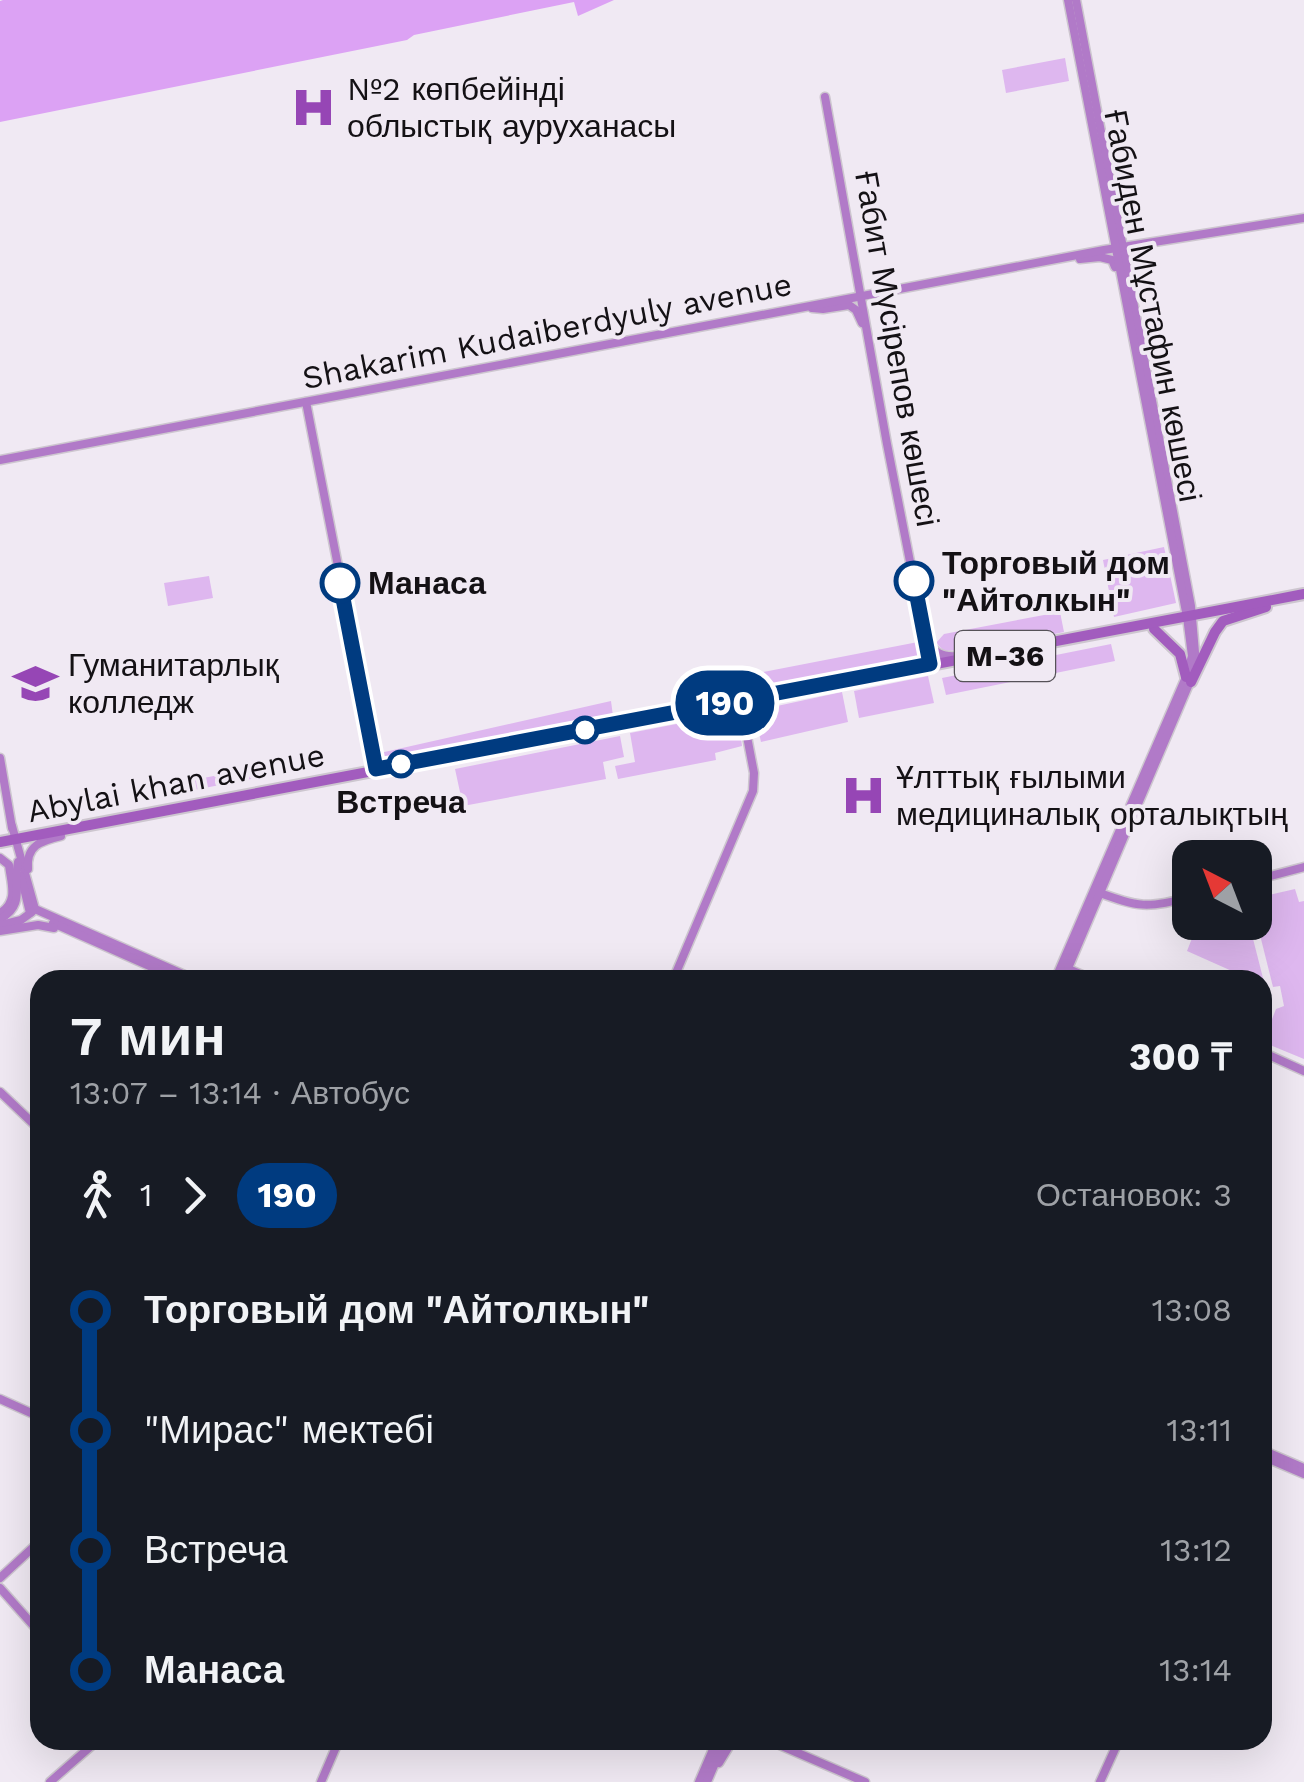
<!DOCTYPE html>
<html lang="ru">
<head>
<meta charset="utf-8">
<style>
  :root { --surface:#171b24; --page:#242831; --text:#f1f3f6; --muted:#9ea1a6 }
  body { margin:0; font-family:"Work Sans",sans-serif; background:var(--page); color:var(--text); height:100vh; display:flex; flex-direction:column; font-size:38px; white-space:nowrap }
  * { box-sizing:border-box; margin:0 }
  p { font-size:32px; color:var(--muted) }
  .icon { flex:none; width:55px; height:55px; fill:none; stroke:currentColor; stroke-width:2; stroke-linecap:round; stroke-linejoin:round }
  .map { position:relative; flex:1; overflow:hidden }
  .side { position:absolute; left:30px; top:970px; width:1242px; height:780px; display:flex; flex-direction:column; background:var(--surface); border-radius:30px; box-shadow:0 10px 40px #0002 }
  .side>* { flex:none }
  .badge { padding:0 20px; border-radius:32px; font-size:35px; line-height:65px }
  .needle { width:65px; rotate:318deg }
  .tools { position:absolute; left:1172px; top:840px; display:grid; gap:20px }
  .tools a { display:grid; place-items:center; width:100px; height:100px; border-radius:20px; background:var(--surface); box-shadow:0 10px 40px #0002; font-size:50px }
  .map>.badge { position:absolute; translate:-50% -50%; box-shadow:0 0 0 5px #fff }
  .legs { display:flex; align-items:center; gap:15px; height:110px; padding:0 40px; font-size:32px }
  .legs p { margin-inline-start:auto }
  .summary { display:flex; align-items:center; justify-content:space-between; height:170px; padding:0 40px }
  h1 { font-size:55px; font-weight:600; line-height:75px }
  ul { padding:0 40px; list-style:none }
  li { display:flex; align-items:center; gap:35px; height:120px; font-size:38px }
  li i { display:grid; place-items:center; width:15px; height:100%; margin:0 12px; background:currentColor }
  li i::after { content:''; width:25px; height:25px; margin:-12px; border:8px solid; border-radius:50%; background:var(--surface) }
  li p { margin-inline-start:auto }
  li:first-child i { background:linear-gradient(#0000 50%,currentColor 0) }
  li:last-child i { background:linear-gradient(currentColor 50%,#0000 0) }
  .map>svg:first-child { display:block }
</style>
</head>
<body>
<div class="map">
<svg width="1304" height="1782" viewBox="0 0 1304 1782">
  <rect width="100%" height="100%" fill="#f0e9f3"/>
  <g fill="#deb7ef">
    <polygon points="1065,58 1069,81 1006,93 1002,70"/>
    <polygon points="1164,547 1176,603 1114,617 1103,560"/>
    <polygon points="209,576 213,598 168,606 164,583"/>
    <polygon points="1060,612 1064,632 985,649 944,651 936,643 944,634"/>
    <polygon points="918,642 921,658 917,660 751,692 742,688 738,677"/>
    <polygon points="1111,644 1115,661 946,695 942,678"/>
    <polygon points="928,676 934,703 859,718 854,691"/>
    <polygon points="842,692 848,722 761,742 754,711"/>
    <polygon points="611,701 613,716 610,720 389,760 380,753"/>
    <polygon points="738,712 742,746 715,753 716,760 618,779 615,766 635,762 630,733"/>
    <polygon points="620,736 624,757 603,762 606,779 463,806 455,769"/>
    <polygon points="266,766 267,776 163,796 161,786"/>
    <polygon points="1295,889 1299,902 1304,901 1304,1059 1263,1042 1276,1009 1284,1006 1280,986 1273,987 1255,915 1255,898"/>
    <polygon points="1198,923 1249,923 1265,986 1262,980 1252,980 1187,951"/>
  </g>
  <polygon fill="#dca2f4" points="614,0 578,16 574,2 414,35 407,40 0,122 0,1 3,0"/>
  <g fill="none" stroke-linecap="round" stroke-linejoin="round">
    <defs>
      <g id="secondary">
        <polyline points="1076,0 1191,606 1196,664"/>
        <polyline points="825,97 887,444 931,669"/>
        <polyline points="1080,259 1100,257 1112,260 1115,267"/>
        <polyline points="812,308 823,309 849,305 856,310 862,323"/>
        <polyline points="306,402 378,771"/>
        <polyline points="0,460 1104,250 1304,218"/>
        <path d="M928 640C934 653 942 657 956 656"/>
        <polyline points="0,758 12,828"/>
        <polyline points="12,826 35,909 196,980"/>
        <path d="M0 858 9 865C11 883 19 902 0 913"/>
        <path d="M28 869C26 846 40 841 61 836"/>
        <polyline points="21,876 30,913"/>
        <polyline points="1255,880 1304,867"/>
        <path d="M1097 892C1139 907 1147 909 1190 897"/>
        <path d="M0 919C26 905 13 885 18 862"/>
        <polyline points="53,923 181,980"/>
        <polyline points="0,925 21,920 32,912"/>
        <polyline points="0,931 38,925 54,928"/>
        <polyline points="1066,968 1094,980"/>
        <polyline points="673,980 753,791 754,773 740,700"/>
        <polyline points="1055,980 1186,677 1192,656 1187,617 1068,0"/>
        <polyline points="1063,980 1192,677"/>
        <polyline points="1262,1052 1304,1071"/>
        <polyline points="0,1092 40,1130"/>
        <polyline points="0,1399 40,1417"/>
        <polyline points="1262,1450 1304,1468"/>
        <polyline points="1262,1456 1304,1474"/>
        <polyline points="0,1578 40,1541"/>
        <polyline points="0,1588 40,1633"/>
        <polyline points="768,1740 865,1782"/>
        <polyline points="719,1763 733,1740"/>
        <polyline points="50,1782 98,1740"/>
        <polyline points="321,1782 339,1740"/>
        <polyline points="699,1782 717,1740"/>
        <polyline points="707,1782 725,1740"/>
        <polyline points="1100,1782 1119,1740"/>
      </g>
      <g id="primary">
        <polyline points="1154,629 1180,654 1186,677"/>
        <polyline points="1191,682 1215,632 1223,621 1266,607"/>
        <polyline points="0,842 1304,594"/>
      </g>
    </defs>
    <use href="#secondary" stroke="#cdc6cf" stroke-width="11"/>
    <use href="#primary" stroke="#cdc6cf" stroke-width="14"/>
    <use href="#secondary" stroke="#b17ac8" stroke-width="8"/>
    <use href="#primary" stroke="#a25cbe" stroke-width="10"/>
  </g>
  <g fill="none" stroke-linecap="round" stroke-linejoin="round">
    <defs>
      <polyline id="line-1" points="340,583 376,769 930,664 914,581"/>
    </defs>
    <use href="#line-1" stroke="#fff" stroke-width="22"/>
    <use href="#line-1" stroke="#003b80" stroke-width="15"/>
  </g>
  <defs>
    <symbol id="hospital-bare" viewBox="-9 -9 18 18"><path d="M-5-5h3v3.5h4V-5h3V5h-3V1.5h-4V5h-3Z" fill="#9646b5" stroke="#f0e9f3" stroke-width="2.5" paint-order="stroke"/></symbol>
    <symbol id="university-bare" viewBox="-9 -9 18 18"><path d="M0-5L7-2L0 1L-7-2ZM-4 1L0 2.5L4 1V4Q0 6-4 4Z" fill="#9646b5" stroke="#f0e9f3" stroke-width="2.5" paint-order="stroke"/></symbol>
  </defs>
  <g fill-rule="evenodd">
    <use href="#hospital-bare" x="282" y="76" width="63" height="63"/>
    <use href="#university-bare" x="4" y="652" width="63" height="63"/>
    <use href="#hospital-bare" x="832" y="764" width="63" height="63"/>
  </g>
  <g fill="#fff" stroke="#003b80" stroke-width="5">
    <circle cx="914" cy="581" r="18"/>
    <circle cx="340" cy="583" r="18"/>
    <circle cx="585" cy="730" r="12"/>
    <circle cx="401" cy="764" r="12"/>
  </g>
  <g text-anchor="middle" stroke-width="8" stroke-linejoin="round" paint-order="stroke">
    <rect fill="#f0e9f3" stroke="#565258" stroke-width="2.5" x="955" y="631" width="100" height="50" rx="8"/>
    <g font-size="30" font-weight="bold" fill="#141115">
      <text x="1005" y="666">M-36</text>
    </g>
    <g font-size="32" fill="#141115" stroke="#f0e9f3" text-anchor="start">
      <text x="347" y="100">№2 көпбейінді<tspan x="347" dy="37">облыстық ауруханасы</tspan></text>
      <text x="68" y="676">Гуманитарлық<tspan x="68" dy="37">колледж</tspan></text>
      <text x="896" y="788">Ұлттық ғылыми<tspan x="896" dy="37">медициналық орталықтың</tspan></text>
    </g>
    <g font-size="32" fill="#141115" stroke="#f0e9f3">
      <text transform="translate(1153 306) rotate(79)" y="11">Ғабиден Мұстафин көшесі</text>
      <text transform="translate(547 331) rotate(-11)" y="11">Shakarim Kudaiberdyuly avenue</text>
      <text transform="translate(897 349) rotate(80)" y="11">Ғабит Мүсірепов көшесі</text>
      <text transform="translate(176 783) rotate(-11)" y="11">Abylai khan avenue</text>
    </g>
    <g font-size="32" font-weight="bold" fill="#141115" stroke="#f0e9f3" text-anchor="start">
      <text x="942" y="574">Торговый дом<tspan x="942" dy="37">"Айтолкын"</tspan></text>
      <text x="368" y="594">Манаса</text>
      <text x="401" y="813" text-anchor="middle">Встреча</text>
    </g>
  </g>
</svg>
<div class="tools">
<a><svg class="needle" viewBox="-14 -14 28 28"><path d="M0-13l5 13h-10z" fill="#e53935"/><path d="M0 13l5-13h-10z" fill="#9ea1a6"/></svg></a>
</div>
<b class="badge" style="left:725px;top:703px;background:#003b80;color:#fff">190</b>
<section class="side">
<div class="summary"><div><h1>7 мин</h1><p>13:07 – 13:14 · Автобус</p></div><b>300 ₸</b></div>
<div class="legs"><svg class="icon" aria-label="walk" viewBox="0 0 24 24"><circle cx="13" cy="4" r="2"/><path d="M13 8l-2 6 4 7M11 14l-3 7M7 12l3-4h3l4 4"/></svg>1<svg class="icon" aria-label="forward" viewBox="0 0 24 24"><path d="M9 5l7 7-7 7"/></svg><b class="badge" style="background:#003b80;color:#fff">190</b><p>Остановок: 3</p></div>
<ul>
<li><i style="color:#003b80"></i><b>Торговый дом &quot;Айтолкын&quot;</b><p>13:08</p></li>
<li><i style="color:#003b80"></i><span>&quot;Мирас&quot; мектебі</span><p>13:11</p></li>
<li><i style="color:#003b80"></i><span>Встреча</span><p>13:12</p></li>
<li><i style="color:#003b80"></i><b>Манаса</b><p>13:14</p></li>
</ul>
</section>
</div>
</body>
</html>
